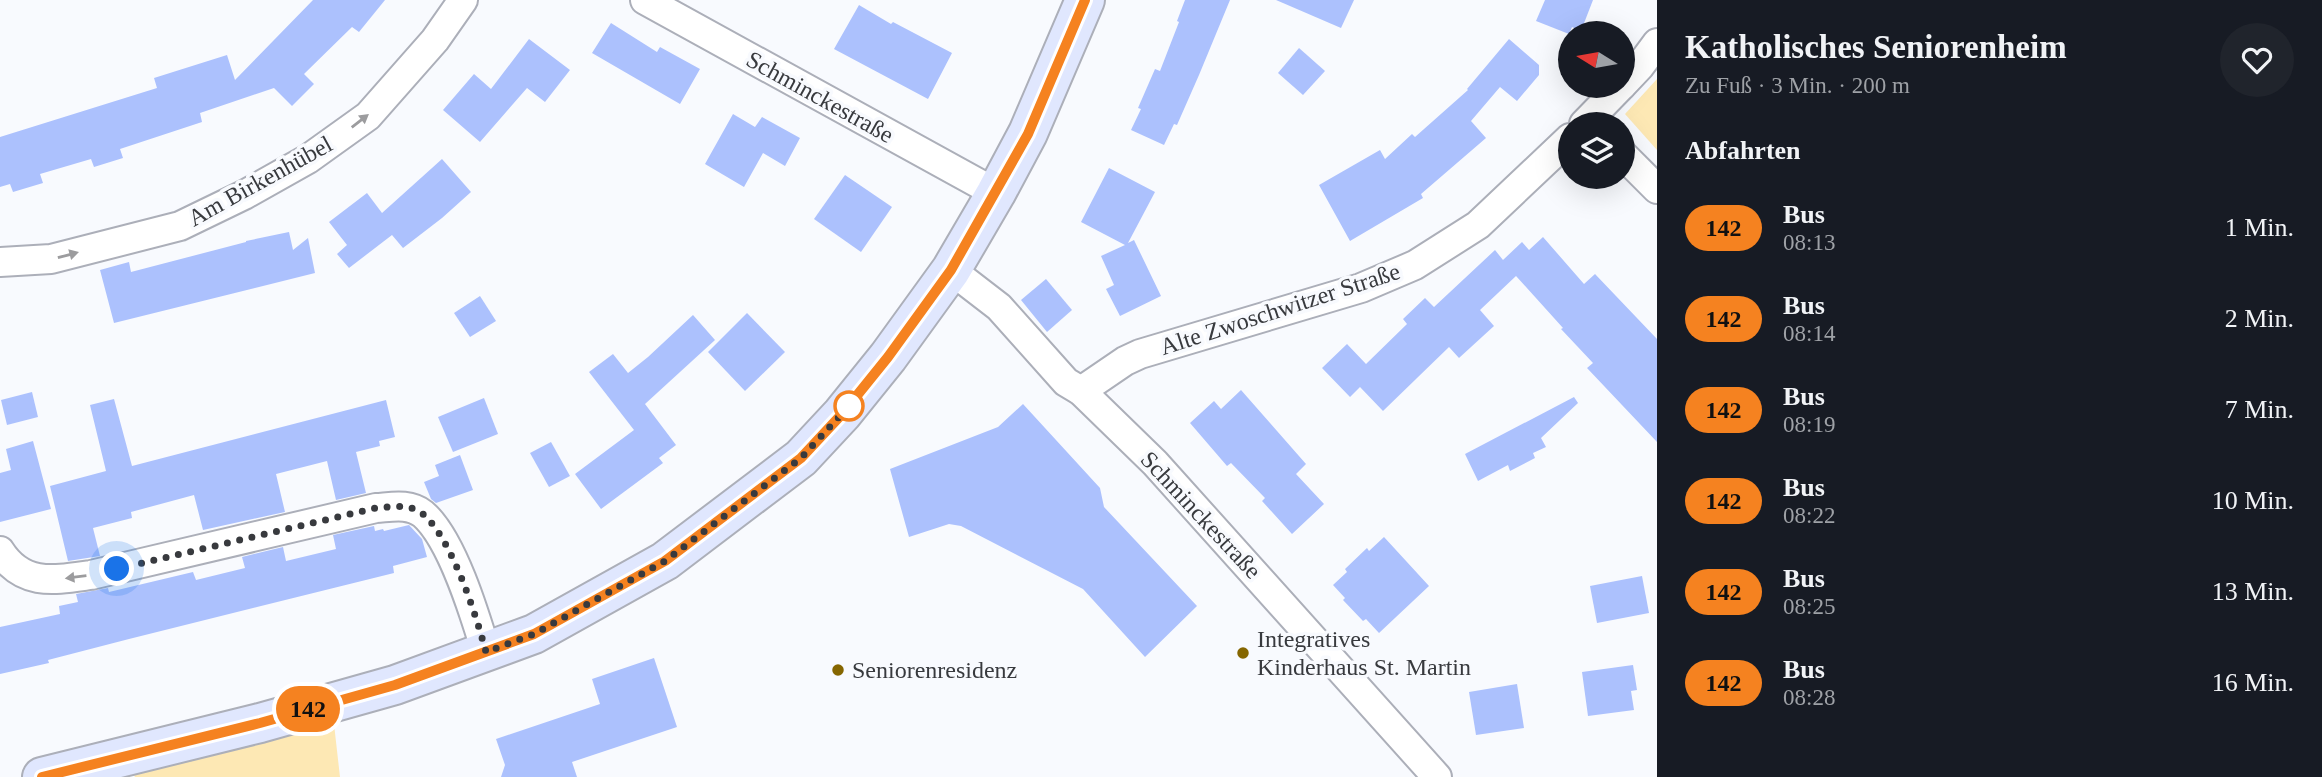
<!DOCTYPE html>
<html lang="de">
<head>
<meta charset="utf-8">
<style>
  :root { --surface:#171b24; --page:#20242c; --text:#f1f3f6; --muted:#9ea1a6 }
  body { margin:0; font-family:"Times New Roman",serif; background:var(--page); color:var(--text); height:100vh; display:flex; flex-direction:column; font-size:26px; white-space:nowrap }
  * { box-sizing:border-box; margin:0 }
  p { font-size:23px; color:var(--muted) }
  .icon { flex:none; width:38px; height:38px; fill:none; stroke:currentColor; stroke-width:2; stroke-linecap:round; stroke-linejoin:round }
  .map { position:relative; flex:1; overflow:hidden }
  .panel { display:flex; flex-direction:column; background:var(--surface); width:665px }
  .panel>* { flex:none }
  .badge { padding:0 14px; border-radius:23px; font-size:24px; line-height:46px }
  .needle { width:46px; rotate:281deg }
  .fabs { position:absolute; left:1558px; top:21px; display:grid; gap:14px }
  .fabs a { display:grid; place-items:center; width:77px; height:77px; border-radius:50%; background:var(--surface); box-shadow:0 7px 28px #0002; font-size:35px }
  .you { position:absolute; width:35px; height:35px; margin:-18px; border:5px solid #fff; border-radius:50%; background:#1a73e8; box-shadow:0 0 0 10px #1a73e833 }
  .map>.badge { position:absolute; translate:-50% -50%; box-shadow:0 0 0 4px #fff }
  h2 { padding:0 28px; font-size:26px; line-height:63px }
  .round { display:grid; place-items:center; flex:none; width:74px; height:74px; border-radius:37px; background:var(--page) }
  .overview { display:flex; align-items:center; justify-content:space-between; height:119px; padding:0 28px }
  h1 { font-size:33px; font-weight:700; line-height:52px }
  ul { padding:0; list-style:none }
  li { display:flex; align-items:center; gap:21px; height:91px; padding:0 28px }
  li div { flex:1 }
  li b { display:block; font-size:26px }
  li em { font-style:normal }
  li .badge { min-width:77px; font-weight:700; text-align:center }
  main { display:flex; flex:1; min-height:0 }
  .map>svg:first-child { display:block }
</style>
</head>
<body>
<main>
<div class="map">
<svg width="1657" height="777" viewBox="0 0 1657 777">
  <rect width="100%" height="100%" fill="#f8fafe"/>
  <g fill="#fde8b4">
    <polygon points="1657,79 1657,150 1625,114"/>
    <polygon points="334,724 340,777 135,777 130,769 290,726 304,731"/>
  </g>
  <g fill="#acc1fd">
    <polygon points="313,0 385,0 359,32 352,27 304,74 314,84 292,106 274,88 200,113 202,122 120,149 123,158 94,167 91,159 40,174 43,183 13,192 10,184 0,187 0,137 157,88 154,78 227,55 235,80"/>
    <polygon points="1185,0 1230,0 1199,75 1177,125 1174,124 1164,145 1131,130 1141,109 1138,108 1155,69 1160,71 1179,22 1177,21"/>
    <polygon points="1276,0 1354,0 1341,28"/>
    <polygon points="1545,0 1593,0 1581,31 1572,27 1569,34 1536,21"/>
    <polygon points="859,5 891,24 893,22 952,53 928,99 834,49"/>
    <polygon points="611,23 657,52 660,47 700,69 680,104 592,53"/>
    <polygon points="529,39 570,70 545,102 527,88 480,142 443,110 474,74 491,89"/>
    <polygon points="1509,39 1539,65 1539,75 1517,101 1500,87 1471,121 1486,138 1421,194 1423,198 1350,241 1319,185 1380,150 1385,159 1412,134 1415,137 1468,90 1467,89"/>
    <polygon points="1299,48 1325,71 1303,95 1278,73"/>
    <polygon points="733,114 755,127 762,117 800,138 785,166 763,153 744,187 705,164"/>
    <polygon points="442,159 471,192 442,218 403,248 392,235 349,268 337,254 347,245 329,222 367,193 382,213"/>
    <polygon points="1109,168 1155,192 1128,243 1134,240 1161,296 1120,316 1106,289 1114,285 1101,256 1125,245 1081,222"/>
    <polygon points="845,175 892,207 861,252 814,219"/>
    <polygon points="289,232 293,250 308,238 315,273 114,323 100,270 129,262 131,272 246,242 246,241"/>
    <polygon points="1543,237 1584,284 1595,274 1657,339 1657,442 1587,368 1593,363 1561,329 1563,328 1516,276 1480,310 1494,326 1459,358 1449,347 1383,411 1360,387 1350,397 1322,368 1347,344 1366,364 1407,324 1403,319 1425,298 1434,307 1495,250 1503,260 1522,242 1529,250"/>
    <polygon points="1046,279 1072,310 1047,332 1021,300"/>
    <polygon points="480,296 496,321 470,337 454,313"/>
    <polygon points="747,313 785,352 745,391 708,352"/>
    <polygon points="693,315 715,340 645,404 676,445 659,458 663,463 601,509 575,474 634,430 589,372 613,354 628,373 648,357"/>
    <polygon points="1241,390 1306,464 1296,474 1324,504 1292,534 1262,501 1265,498 1231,463 1227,466 1190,423 1214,401 1221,409"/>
    <polygon points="32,392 38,417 7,425 1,400"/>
    <polygon points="1574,397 1578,403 1541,438 1546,447 1533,453 1535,458 1510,471 1508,465 1478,481 1465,454"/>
    <polygon points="484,398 498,434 453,452 438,417"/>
    <polygon points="114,399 132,466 386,400 395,437 379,441 380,446 356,452 366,493 336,500 327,461 276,474 285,512 203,530 194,495 131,512 132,518 93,528 100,556 68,561 50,486 106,471 90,405"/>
    <polygon points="1023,404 1100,488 1104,507 1197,606 1145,657 1083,589 961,526 949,524 909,537 890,469 998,427"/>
    <polygon points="33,441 51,509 0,522 0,473 11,470 6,449"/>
    <polygon points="551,442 570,476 549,487 530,453"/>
    <polygon points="460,455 473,490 436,503 431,499 424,482 439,476 435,465"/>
    <polygon points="409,525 422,539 427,557 393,566 394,573 129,639 48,660 49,663 0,674 0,627 60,614 59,606 78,602 76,594 108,588 109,592 193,572 196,580 245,568 242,557 283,547 286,561 336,549 333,535 374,526 375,531 383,529 384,531"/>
    <polygon points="1384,537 1429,586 1379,633 1366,619 1363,621 1343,600 1345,598 1333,585 1347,572 1345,569 1367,548 1369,551"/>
    <polygon points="1642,576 1649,613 1597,623 1590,586"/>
    <polygon points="654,658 677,727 572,762 577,777 501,777 505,765 496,739 600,704 592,679"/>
    <polygon points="1633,665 1637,690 1631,691 1634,710 1588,716 1582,672"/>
    <polygon points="1517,684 1524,728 1476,735 1469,692"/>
  </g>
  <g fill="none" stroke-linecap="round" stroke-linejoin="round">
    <defs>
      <g id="street">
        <polyline points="645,0 996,193"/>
        <polyline points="1622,85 1640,66 1657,43"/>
        <polyline points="1584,124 1621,86"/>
        <polyline points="1622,154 1657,189"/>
        <polyline points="0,262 51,259 180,226 244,195 308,159 368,116 435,40 463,0"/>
        <polyline points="951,270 999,307 1066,382 1081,391 1155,463 1437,777"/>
        <polyline points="1081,391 1125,361 1140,354 1361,288 1415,265 1478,225 1570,138"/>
        <path d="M0 551C23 587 55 580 91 575L376 508C392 507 409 503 423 514 452 539 475 615 486 652"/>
      </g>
      <polyline id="secondary" points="42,777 260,723 395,685 534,634 665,561 801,458 842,414 888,357 951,270 996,193 1028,133 1085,0"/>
    </defs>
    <use href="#street" stroke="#acafb9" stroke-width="32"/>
    <use href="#secondary" stroke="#acafb9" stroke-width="42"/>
    <use href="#street" stroke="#fff" stroke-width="28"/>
    <use href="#secondary" stroke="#e0e7fe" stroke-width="38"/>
  </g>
  <defs><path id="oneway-solid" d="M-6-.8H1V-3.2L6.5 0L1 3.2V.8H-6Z" transform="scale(1.75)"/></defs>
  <g fill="#9c9c9e">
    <use href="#oneway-solid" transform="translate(360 121) rotate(-38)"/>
    <use href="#oneway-solid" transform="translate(68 255) rotate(-15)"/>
    <use href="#oneway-solid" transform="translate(76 577) rotate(173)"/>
  </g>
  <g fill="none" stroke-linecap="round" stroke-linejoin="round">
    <defs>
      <polyline id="line" points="42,777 260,723 395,685 534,634 665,561 801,458 842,414 888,357 951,270 1006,173 1028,134 1085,0"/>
    </defs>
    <use href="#line" stroke="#fff" stroke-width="16"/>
    <use href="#line" stroke="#f58220" stroke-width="10"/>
    <path stroke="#383a3e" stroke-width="7" stroke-dasharray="0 12.6" d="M117 569 376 508C392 507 409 503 423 514 452 539 476 615 486 652L534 634 665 561 801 458 853 402 849 406"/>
  </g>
  <circle fill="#fff" stroke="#f58220" stroke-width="3.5" cx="849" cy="406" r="14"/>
  <g fill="#856600" stroke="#f8fafe" stroke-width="2.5">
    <circle cx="1243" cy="653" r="7"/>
    <circle cx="838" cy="670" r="7"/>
  </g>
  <g text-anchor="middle" stroke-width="7" stroke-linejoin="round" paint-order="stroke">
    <g font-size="24" fill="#383a3e" stroke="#f8fafe">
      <text transform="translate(820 97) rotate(29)" y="8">Schminckestraße</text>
      <text transform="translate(260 181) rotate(-29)" y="8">Am Birkenhübel</text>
      <text transform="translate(1280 309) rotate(-18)" y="8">Alte Zwoschwitzer Straße</text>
      <text transform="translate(1201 515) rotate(47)" y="8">Schminckestraße</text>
    </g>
    <g font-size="24" fill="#383a3e" stroke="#f8fafe" text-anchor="start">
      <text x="1257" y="647">Integratives<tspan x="1257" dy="28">Kinderhaus St. Martin</tspan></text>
      <text x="852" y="678">Seniorenresidenz</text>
    </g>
  </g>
</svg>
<div class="fabs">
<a><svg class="needle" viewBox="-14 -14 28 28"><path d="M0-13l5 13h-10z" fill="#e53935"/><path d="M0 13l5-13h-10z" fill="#9ea1a6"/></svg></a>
<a><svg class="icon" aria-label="layers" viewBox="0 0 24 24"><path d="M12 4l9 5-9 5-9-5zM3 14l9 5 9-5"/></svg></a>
</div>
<div class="you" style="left:117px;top:569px"></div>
<b class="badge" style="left:308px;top:709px;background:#f58220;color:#111">142</b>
</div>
<section class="panel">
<div class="overview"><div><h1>Katholisches Seniorenheim</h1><p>Zu Fuß · 3 Min. · 200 m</p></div><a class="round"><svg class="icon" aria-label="heart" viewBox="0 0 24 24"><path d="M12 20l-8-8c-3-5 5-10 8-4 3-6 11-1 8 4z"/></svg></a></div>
<h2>Abfahrten</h2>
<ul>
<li><span class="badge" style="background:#f58220;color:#111">142</span><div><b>Bus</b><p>08:13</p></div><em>1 Min.</em></li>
<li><span class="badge" style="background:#f58220;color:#111">142</span><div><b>Bus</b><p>08:14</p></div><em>2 Min.</em></li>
<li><span class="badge" style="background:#f58220;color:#111">142</span><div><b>Bus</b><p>08:19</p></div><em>7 Min.</em></li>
<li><span class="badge" style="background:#f58220;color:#111">142</span><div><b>Bus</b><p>08:22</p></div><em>10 Min.</em></li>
<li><span class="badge" style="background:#f58220;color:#111">142</span><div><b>Bus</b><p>08:25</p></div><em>13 Min.</em></li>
<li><span class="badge" style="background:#f58220;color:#111">142</span><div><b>Bus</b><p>08:28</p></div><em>16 Min.</em></li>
</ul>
</section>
</main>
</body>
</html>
